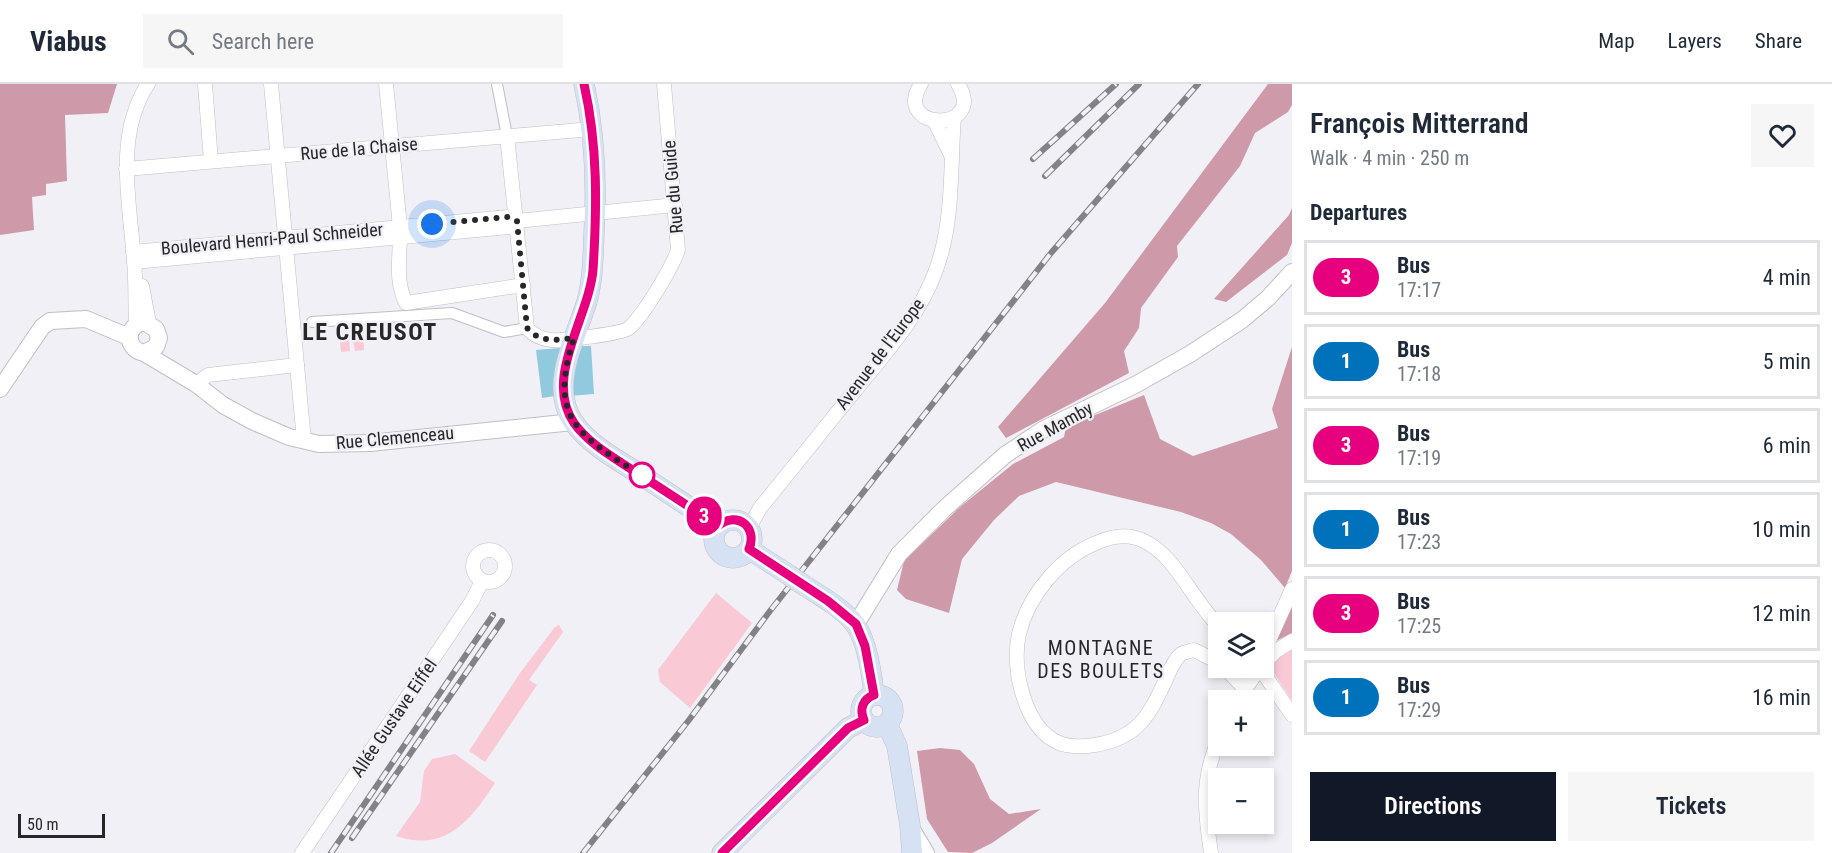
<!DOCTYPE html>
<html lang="en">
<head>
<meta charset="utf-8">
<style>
  :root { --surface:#fff; --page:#f6f6f7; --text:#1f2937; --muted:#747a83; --line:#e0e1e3; --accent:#111827 }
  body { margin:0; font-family:"Roboto Condensed",sans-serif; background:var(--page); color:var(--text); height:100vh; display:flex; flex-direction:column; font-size:22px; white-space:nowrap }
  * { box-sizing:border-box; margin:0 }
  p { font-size:20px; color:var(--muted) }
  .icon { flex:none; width:33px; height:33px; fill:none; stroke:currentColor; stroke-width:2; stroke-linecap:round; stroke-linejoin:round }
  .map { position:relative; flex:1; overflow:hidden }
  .panel { display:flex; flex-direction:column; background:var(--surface); width:540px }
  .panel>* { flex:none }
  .badge { padding:0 12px; border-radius:20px; font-size:21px; line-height:39px }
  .buttons { position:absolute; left:1208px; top:528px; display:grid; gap:12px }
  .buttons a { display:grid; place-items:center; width:66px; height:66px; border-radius:0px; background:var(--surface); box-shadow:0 3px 9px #0003; font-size:30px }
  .scale { position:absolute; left:18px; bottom:15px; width:87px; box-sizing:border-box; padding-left:6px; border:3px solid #272729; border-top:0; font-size:16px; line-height:21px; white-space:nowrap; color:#272729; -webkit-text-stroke:4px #f1f0f6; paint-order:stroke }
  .you { position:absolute; width:30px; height:30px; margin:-15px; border:4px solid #fff; border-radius:50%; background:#1a73e8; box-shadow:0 0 0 9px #1a73e833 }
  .map>.badge { position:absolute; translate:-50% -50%; box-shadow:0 0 0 3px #fff }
  h2 { padding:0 18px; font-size:22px; line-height:54px }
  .round { display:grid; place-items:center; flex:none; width:63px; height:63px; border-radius:0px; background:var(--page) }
  .overview { display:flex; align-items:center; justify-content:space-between; height:102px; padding:0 18px }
  h1 { font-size:28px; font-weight:600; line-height:45px }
  .action { display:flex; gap:12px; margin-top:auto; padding:12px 18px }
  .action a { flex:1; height:69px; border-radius:0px; background:var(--accent); color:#fff; font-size:24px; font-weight:600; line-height:69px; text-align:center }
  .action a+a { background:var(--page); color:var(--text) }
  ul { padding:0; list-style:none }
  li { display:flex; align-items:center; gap:18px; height:75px; margin:0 12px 9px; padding:0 6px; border:3px solid var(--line); border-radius:0px }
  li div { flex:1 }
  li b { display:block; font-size:22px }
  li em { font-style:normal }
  li .badge { min-width:66px; font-weight:700; text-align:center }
  header { display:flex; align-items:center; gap:36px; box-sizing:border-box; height:84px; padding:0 30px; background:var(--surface); border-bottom:2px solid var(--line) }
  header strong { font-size:28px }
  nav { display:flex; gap:33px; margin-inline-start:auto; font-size:21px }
  .search { width:420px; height:54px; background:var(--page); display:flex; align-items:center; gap:15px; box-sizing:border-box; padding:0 21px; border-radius:0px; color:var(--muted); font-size:22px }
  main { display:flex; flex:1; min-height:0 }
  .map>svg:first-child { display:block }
</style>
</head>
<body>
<header>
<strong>Viabus</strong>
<div class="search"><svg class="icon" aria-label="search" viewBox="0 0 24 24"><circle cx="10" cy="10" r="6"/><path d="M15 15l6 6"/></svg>Search here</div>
<nav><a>Map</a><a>Layers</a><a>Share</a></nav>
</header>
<main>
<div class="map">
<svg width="1292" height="769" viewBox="0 0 1292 769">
  <rect width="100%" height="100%" fill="#f1f0f6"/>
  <g fill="#f9c9d5">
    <polygon points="359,247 363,247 364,266 355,267 353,255 358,252"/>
    <polygon points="342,248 344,253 349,255 350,267 341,268 339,249"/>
    <polygon points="716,509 752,539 690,624 660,598 658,586"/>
    <polygon points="559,541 563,548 529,596 537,601 485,678 469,667 520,589 555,543"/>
    <polygon points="1292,564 1292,617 1272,586 1274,578"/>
    <path d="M455 670 495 699C471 735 447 769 396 752L420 718 424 687 432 675Z"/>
  </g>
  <g fill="#ce99a8">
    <polygon points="0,0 117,0 108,29 65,31 67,97 46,100 46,111 32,113 34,146 0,151"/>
    <polygon points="1268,0 1292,0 1292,21 1288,28 1255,49 1240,82 1177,162 1178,173 1141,224 1139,244 1124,267 1129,289 1006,354 998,343 1105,219"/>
    <polygon points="1292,124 1292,159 1287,171 1226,218 1214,215 1289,131"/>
    <polygon points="1292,263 1292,487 1285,504 1261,476 1231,450 1211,439 1181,428 1056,398 1019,412 994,436 962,475 949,529 906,515 897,506 904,477 960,423 1013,380 1064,353 1066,343 1144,311 1160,355 1193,372 1278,344 1272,325"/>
    <polygon points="1292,519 1292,549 1276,557"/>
    <polygon points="940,664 960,666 974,680 990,715 1009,730 1041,725 992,759 972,769 948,768 927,735 917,667"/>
  </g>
  <g fill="#91cadf">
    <polygon points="578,262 591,262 594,310 569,312"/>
    <polygon points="560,264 555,312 542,314 536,266"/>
  </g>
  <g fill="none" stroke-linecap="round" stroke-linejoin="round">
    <defs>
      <g id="pedestrian">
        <polyline points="497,0 507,52"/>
        <polyline points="312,238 452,229 504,248 527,244"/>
      </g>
      <g id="minor">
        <polyline points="205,0 211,77"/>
        <polyline points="271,0 304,357"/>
        <path d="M386 0 400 143C401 168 394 196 406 219L523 201"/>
        <path d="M921 0C891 48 988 49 958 0"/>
        <polyline points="935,38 951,71"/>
        <path d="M507 52 527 244C534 252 541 255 551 256 561 257 622 250 629 244 643 232 672 184 678 166L664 0"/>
        <polyline points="126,85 592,45"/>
        <polyline points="133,168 508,133 517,137"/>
        <polyline points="134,178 509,143 517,137 675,121"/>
        <polyline points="142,202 149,239"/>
        <path d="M136 241C135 219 136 197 134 176 130 119 114 52 148 0"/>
        <polyline points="196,300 208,291 297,281"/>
        <path d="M749 444 760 424C793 384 825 343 858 303 887 267 920 231 936 186 954 137 950 84 954 33"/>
        <circle cx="489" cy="482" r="16"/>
        <path d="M1218 541C1192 516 1176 472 1144 457 1128 449 1111 452 1096 459 1059 474 1028 512 1019 550 1011 583 1024 644 1059 659 1069 663 1084 663 1095 661 1139 654 1150 630 1167 593 1170 586 1174 576 1181 570 1185 568 1191 567 1194 566L1218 578"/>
        <polyline points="1263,570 1292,505"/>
        <polyline points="1263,580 1276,567 1292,557"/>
        <polyline points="1225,584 1245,605"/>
        <polyline points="1260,584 1292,631"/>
        <polyline points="1237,616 1260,584"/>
        <polyline points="302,769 472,517 482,497"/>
        <path d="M1211 769C1205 727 1201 697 1218 657"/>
      </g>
      <g id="tertiary">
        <path d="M144 269 156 263 159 254 156 245 144 238C125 242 125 265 144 269L196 300 223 321 252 337 289 353 319 360 370 359 573 338"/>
        <polyline points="0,305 42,243 50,237 86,235 129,253"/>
        <polyline points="856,540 899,470 945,424 1005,371 1044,345 1135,301 1190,270 1242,236 1268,214 1292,188"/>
        <polyline points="911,744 926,769"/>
      </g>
      <g id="secondary">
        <path d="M584 0C595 50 597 98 594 149 593 172 593 195 587 217 576 254 548 302 574 339 590 361 616 375 638 389 665 407 691 424 718 442"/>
        <circle cx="733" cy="455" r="19"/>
        <polyline points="749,465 789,491"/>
        <path d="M802 500C819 511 841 523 854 539 867 555 872 592 874 611"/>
        <circle cx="877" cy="627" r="16"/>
        <polyline points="887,640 897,662 910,741 912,769"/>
        <polyline points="722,769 848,644 864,636"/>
      </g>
    </defs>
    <use href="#pedestrian" stroke="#bfbec4" stroke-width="12"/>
    <use href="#minor" stroke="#bfbec4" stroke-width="15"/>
    <use href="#tertiary" stroke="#bfbec4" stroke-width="18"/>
    <use href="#secondary" stroke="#bfbec4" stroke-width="21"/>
    <use href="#pedestrian" stroke="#fff" stroke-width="10"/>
    <use href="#minor" stroke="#fff" stroke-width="14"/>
    <use href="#tertiary" stroke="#fff" stroke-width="16"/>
    <use href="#secondary" stroke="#d6e2f3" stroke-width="20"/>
    <defs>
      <g id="rail">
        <polyline points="1033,75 1116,0"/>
        <polyline points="1045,92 1139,0"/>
        <polyline points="352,754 502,537"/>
        <polyline points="331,769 493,531"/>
        <polyline points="583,769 689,636 770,527 1051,169 1198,0"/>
      </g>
    </defs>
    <use href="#rail" stroke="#838387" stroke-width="6"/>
    <use href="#rail" stroke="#f1f0f6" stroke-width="4" stroke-dasharray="11" stroke-linecap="butt"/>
    <defs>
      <polyline id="secondary-bridge" points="789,491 802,500"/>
    </defs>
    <use href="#secondary-bridge" stroke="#bfbec4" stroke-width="21" stroke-linecap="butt"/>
    <use href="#secondary-bridge" stroke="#d6e2f3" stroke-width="20"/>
  </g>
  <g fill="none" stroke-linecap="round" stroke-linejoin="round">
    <defs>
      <path id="line" d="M584 0C598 62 597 123 593 186 589 233 543 294 574 339 589 360 613 373 634 387 662 405 690 423 718 442 737 426 758 443 749 465L828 517 856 540 865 562 874 611C863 615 859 625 864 636L848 644 722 769"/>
    </defs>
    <use href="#line" stroke="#fff" stroke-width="14"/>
    <use href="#line" stroke="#e6007e" stroke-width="9"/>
    <path stroke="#272729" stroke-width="6" stroke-dasharray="0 10.8" d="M432 140 508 133 517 137 527 244C540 259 556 256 574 254 547 337 580 351 643 393L642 391"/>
  </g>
  <circle fill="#fff" stroke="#e6007e" stroke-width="3" cx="642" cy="391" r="12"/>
  <g text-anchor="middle" stroke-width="4.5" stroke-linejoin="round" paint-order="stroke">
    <g font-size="18" fill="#272729" stroke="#f1f0f6">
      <text transform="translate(359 65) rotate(-5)" y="6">Rue de la Chaise</text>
      <text transform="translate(673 103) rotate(-95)" y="6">Rue du Guide</text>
      <text transform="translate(272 155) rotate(-5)" y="6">Boulevard Henri-Paul Schneider</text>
      <text transform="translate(880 270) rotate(-53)" y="6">Avenue de l'Europe</text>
      <text transform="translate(1055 343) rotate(-29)" y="6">Rue Mamby</text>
      <text transform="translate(395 354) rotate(-5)" y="6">Rue Clemenceau</text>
      <text transform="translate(394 634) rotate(-56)" y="6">Allée Gustave Eiffel</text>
    </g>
    <g font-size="20" letter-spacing="1.5" fill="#272729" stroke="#f1f0f6">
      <text x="1101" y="571">MONTAGNE<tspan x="1101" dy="23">DES BOULETS</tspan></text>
    </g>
    <g font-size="24" font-weight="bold" letter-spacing="1.5" fill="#272729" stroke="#f1f0f6">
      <text x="370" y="256">LE CREUSOT</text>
    </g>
  </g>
</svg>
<div class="buttons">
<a><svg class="icon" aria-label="layers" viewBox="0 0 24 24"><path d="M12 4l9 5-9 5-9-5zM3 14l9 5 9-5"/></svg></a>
<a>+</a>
<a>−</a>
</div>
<div class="scale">50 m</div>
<div class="you" style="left:432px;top:140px"></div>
<b class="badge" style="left:704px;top:432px;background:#e6007e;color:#fff">3</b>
</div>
<section class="panel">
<div class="overview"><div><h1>François Mitterrand</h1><p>Walk · 4 min · 250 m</p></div><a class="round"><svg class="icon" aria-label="heart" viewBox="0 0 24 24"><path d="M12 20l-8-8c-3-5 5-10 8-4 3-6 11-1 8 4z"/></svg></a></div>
<h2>Departures</h2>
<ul>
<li><span class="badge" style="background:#e6007e;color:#fff">3</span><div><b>Bus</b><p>17:17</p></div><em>4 min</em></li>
<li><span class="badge" style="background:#0072bc;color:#fff">1</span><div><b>Bus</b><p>17:18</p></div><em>5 min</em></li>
<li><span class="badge" style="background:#e6007e;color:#fff">3</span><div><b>Bus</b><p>17:19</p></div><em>6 min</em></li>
<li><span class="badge" style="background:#0072bc;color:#fff">1</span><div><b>Bus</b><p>17:23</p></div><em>10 min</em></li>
<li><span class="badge" style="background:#e6007e;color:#fff">3</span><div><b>Bus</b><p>17:25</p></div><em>12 min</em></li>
<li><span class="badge" style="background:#0072bc;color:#fff">1</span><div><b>Bus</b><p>17:29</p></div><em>16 min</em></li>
</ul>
<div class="action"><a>Directions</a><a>Tickets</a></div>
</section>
</main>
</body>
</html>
